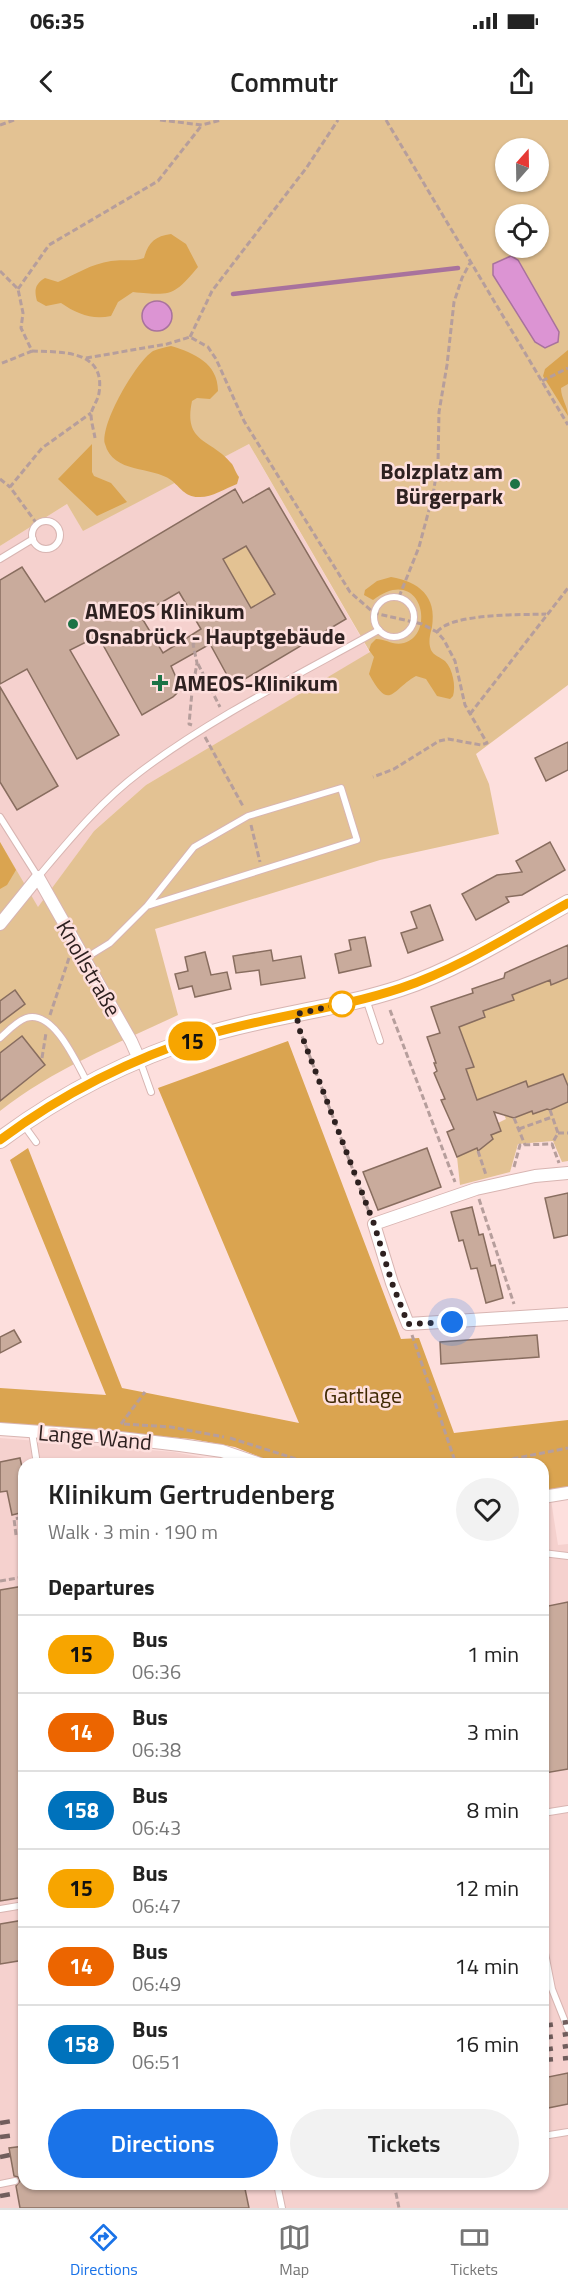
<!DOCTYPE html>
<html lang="en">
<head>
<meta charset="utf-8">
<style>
  :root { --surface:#fff; --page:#f2f2f2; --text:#222; --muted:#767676; --line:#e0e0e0; --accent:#1a73e8 }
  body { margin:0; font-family:"Titillium Web",sans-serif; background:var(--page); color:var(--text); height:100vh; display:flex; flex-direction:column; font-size:22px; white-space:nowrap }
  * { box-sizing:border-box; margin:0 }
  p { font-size:20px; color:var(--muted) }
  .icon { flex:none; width:33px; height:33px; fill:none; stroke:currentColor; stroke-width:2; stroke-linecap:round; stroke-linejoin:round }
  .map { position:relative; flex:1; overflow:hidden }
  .side { position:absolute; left:18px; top:1338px; width:531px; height:732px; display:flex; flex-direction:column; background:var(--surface); border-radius:18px; box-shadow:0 2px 4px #0004 }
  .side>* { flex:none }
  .badge { padding:0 12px; border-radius:20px; font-size:21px; line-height:39px }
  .needle { width:39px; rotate:20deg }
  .fabs { position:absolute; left:495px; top:18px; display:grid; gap:12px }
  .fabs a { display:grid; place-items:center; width:54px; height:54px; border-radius:50%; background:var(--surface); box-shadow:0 2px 4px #0004; font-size:30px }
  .you { position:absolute; width:30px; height:30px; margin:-15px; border:4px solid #fff; border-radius:50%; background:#1a73e8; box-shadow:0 0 0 9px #1a73e833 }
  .map>.badge { position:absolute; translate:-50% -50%; box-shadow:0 0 0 3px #fff }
  h2 { padding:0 30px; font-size:22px; line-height:54px }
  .round { display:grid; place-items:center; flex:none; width:63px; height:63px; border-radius:32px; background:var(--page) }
  .headline { display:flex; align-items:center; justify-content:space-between; height:102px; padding:0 30px }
  h1 { font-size:28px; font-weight:600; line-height:45px }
  .button { display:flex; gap:12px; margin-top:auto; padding:12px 30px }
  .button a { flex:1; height:69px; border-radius:36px; background:var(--accent); color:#fff; font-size:24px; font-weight:600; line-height:69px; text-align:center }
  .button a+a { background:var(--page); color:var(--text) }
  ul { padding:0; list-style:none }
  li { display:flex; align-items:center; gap:18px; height:78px; padding:0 30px; border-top:2px solid var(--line) }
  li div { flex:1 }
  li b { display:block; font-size:22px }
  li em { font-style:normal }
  li .badge { min-width:66px; font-weight:700; text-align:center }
  .status { display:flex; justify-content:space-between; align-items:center; height:42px; padding:0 30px; background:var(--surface); direction:ltr }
  .status svg { height:16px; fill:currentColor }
  header { display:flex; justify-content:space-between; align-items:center; height:78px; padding:0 30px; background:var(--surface); font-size:27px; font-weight:600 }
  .tab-bar { display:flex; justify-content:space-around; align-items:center; height:84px; border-top:2px solid var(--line); background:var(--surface); font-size:16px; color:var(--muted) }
  .tab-bar a { display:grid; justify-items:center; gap:3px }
  .tab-bar .selected { color:var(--accent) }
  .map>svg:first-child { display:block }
</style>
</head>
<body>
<div class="status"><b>06:35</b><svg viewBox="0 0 49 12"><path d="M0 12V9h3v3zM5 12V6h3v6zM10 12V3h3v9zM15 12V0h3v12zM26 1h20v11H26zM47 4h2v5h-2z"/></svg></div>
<header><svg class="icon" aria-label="back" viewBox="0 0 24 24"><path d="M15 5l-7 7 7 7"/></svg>Commutr<svg class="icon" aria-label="share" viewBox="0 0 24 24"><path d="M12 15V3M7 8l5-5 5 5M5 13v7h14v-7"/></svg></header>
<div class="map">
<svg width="568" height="2088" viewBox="0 0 568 2088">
  <rect width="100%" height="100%" fill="#fddfdd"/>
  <g fill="#f5d1ce">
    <polygon points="249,324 370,533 146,665 94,711 38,788 0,722 0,426 67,384 83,410"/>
    <polygon points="0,1318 174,1332 236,1344 24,1344 24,2064 543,2064 543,1382 551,1380 558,1425 568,1424 568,2088 0,2088"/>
  </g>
  <g fill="#e3c293" fill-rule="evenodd">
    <path d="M0 0H568V565L476 634 489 664 499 714 380 740 155 809 178 895C117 924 53 949 0 991V722L38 787 94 711 146 665 370 532 249 324 83 411 67 384 0 426ZM506 28H538V62H506ZM506 94H538V128H506Z"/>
    <polygon points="246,426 275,474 251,488 223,439"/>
    <polygon points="568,858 568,966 563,954 528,967 525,962 478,981 466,949 474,946 459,907 485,897 483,891 514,880 512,875 550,860 551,865"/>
    <path d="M560 980 568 982V1041L562 1042 553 1021 518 1024 510 1052 460 1065 457 1037C470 1031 479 1024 493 1019L491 1015 501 1011 498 1003 506 999 504 995 524 988 526 993 532 991 533 994 542 991 541 987 550 990Z"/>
  </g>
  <g fill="#daa450">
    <path d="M171 114 186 124 198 147C174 176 171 176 133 172L118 182 111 196C92 200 77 194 61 183L46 186 37 181C34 170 35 164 45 158L58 162C76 154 91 144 111 141 123 139 133 142 144 138 148 123 155 116 171 114Z"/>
    <path d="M171 226C194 233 218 243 218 271L210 279 197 278 192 281C183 324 211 318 232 344 234 347 236 353 239 357L237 364C224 369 211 378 198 377 185 377 180 367 171 360 152 346 113 354 105 324 100 304 136 242 153 231 158 229 165 227 171 226Z"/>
    <path d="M568 230V264L561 268C561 279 568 286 568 296L543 256 545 249Z"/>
    <polygon points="92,324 92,352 94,356 111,363 127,382 97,396 58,359"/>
    <path d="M391 457C419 462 437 476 432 507 430 515 428 522 431 530 434 536 440 537 445 541 453 549 456 567 453 576L450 579 437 576 426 559 416 556C392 569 390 593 369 554L374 537 369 530 371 524 376 519C386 519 393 526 404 523 437 514 421 443 373 480L364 475 365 470 377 461Z"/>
    <polygon points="0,722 16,750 7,765 0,769"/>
    <polygon points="288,921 401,1219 419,1218 454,1313 568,1300 568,1367 543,1370 543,1344 277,1344 235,1327 192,1319 0,1303 0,1268 106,1275 10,1040 28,1028 122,1268 299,1303 158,968"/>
  </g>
  <g fill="#dc94d3" stroke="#a8729d" stroke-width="1.5">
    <polygon points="511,136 518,140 559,212 558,222 545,228 535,222 493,155 493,144"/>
    <circle cx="157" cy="196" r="15"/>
  </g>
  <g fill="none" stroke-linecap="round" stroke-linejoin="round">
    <polyline stroke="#a8729d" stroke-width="4.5" points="233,174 458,148"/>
  </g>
  <g fill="#c9ab9c" stroke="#886d5f" stroke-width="1.5" fill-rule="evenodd">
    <path d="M269 368 346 499 233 566 210 524 171 546 179 564 177 573 173 577 142 595 98 516 70 530 119 615 77 639 27 549 0 564V460L22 447 45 482 235 369 243 383ZM246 426 275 474 251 488 223 439ZM179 472 201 509 163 533 140 495Z"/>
    <polygon points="0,567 58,666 17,690 0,662"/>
    <polygon points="568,622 568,650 546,661 535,638"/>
    <polygon points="550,722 565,750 522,775 506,777 509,782 476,800 462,774 497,755 522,752 516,741"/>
    <polygon points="430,785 443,820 408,833 401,813 417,808 411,792"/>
    <polygon points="365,817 371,846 339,853 335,834 351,830 349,820"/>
    <polygon points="568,825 568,858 551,865 550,860 512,875 514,880 483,891 485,897 459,907 474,947 466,949 477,980 526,961 528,967 563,954 568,966 568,982 550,990 547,989 533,994 532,991 514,998 494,992 501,1011 491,1015 493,1019 478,1031 477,1028 457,1037 447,1012 454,1009 441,980 445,979 434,953 437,951 434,943 436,943 427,917 440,913 431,887 473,873 472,869 504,858 505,853"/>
    <polygon points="271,830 273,841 301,836 305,858 261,865 259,850 236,853 233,836"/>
    <polygon points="205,832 211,855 227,852 231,869 195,877 192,866 179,869 175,854 188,851 185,837"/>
    <polygon points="15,870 25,884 0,903 0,881"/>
    <polygon points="22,916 45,945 0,981 0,933"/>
    <polygon points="427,1028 441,1067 378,1090 363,1052"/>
    <polygon points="568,1073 568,1115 554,1118 545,1078"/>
    <polygon points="472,1087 479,1115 483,1114 491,1146 495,1145 503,1178 486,1183 477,1148 471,1149 463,1120 459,1121 451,1092"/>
    <polygon points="14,1210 21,1222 0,1233 0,1217"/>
    <polygon points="537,1215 539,1237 441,1244 440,1222"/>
    <polygon points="20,1338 24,1356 24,1392 12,1395 7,1371 0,1372 0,1342"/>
    <polygon points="24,1466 24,1777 0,1781 0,1470"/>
    <polygon points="568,1482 568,1649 545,1653 543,1642 543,1487"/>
    <polygon points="24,1800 24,1840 0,1844 0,1804"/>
    <polygon points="568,1953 568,1984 543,1989 543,1958"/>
    <polygon points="24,2026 24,2064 244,2064 249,2088 20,2088 16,2066 20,2061 18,2057 14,2056 9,2028"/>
  </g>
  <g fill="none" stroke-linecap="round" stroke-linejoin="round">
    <defs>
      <g id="lane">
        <circle cx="46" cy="415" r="14"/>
        <polyline points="0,439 33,419"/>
        <circle cx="394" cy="497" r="20"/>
        <path d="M0 697 38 757C70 719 100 682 140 652 211 598 300 554 379 510"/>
        <polyline points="84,839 110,823 147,786 194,727 248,696 341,668 357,720 147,786"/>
        <polyline points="366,879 380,921"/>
        <path d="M0 918C8 911 17 901 26 898 54 889 77 944 87 962"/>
        <polyline points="140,941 151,972"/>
        <polyline points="23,1004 36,1022"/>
        <polyline points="32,1312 37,1344"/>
        <polyline points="543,1433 568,1436"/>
        <polyline points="543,1693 568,1689"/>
        <polyline points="0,1789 24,1785"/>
        <polyline points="543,1823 552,1869 568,1909"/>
        <polyline points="543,2016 568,2012"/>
        <polyline points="0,2064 15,2061"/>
        <polyline points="277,2064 282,2088"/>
      </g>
      <g id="street">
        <polyline points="0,804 38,757 131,921 139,939"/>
        <polyline points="568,1053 535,1056 476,1069 374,1104 392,1163 408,1204 568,1194"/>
        <polyline points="0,1309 112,1317 180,1325 222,1331 260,1344"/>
        <polyline points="543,1377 568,1373"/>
      </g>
      <path id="secondary" d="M0 1020C64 972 130 939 206 915 270 895 338 889 401 868 460 848 514 813 568 783"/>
    </defs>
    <use href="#lane" stroke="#d8b5b2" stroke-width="8"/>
    <use href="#street" stroke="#d8b5b2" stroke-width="14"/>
    <use href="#secondary" stroke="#d8b5b2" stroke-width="18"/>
    <g stroke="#b69e9c" stroke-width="3" stroke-dasharray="6 3" stroke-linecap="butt">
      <polyline points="160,0 202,5 221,0"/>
      <polyline points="386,0 568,305"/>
      <polyline points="0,5 14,0"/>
      <polyline points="0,151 18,169 23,193 21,208 32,231 0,244"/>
      <polyline points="18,169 49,125 158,61 202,5"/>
      <polyline points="190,217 212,171 307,47 338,0"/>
      <path d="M32 231C62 232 106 230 99 273 98 280 92 288 91 294 91 302 94 311 95 318"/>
      <polyline points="86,238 167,224 190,217 208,227 216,239 244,301 350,472 374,493 422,504 437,512 444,520 455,541 465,585 487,623 481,625 448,619 439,621 394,649 373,657"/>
      <polyline points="542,261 568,248"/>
      <polyline points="0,359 10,367"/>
      <polyline points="37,404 10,367 42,328 91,293"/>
      <polyline points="399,477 419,427 433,375 438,343 439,292 447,245 454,182 462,158 470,143"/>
      <path d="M437 512C451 493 522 495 546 494"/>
      <polyline points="198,544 220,587"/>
      <polyline points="178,569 192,572 189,604 192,605"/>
      <polyline points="192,572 197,543 193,524 208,515"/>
      <polyline points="470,594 568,468"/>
      <polyline points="205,617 244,688"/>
      <polyline points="251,705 260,742"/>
      <polyline points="390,890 455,1062"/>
      <polyline points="50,895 69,838"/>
      <polyline points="299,908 369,1092"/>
      <polyline points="42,938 46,913"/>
      <polyline points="550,990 558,1013 552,1024"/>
      <polyline points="514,998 525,1025"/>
      <polyline points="519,1009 552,997"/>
      <polyline points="558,1013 568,1013"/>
      <polyline points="478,1031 486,1055"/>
      <polyline points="514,1047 520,1025 552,1024 559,1043"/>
      <polyline points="479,1079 514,1184"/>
      <polyline points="412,1215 456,1344"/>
      <polyline points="121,1304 145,1272"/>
      <polyline points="124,1304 171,1307 224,1317"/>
      <polyline points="230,1318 312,1344"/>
      <polyline points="486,1344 568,1328"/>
      <polyline points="16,1415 14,1399 24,1397"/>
      <polyline points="0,1461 24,1457"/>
      <polyline points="394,2064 399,2088"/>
    </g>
    <use href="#lane" stroke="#fff" stroke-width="6"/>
    <use href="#street" stroke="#fff" stroke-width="12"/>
    <use href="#secondary" stroke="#fff" stroke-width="16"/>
    <g stroke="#715e5d" stroke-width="4.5" stroke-dasharray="10 10" stroke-linecap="butt">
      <polyline points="543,1906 568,1902"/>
      <polyline points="543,1918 568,1914"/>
      <polyline points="543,1930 568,1926"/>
      <polyline points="543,1940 568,1938"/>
      <polyline points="0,2003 24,1999"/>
      <polyline points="0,2017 24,2014"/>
      <polyline points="0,2037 10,2035"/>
      <polyline points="0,2076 17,2073"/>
    </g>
  </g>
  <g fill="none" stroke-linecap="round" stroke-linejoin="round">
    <defs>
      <path id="line" d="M0 1020C63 973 131 939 206 915 270 896 338 889 401 868 460 848 514 813 568 783"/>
    </defs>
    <use href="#line" stroke="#fff" stroke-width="14"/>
    <use href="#line" stroke="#f7a500" stroke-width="9"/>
    <polyline stroke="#2e2120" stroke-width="6" stroke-dasharray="0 10.8" points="342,884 296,894 300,911 374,1104 392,1163 408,1204 452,1202"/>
  </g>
  <g fill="#1d7346" stroke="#fddfdd" stroke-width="2">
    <circle cx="515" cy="364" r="6"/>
    <circle cx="73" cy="504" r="6"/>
    <path d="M157 554h6v6h6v6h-6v6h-6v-6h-6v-6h6z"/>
  </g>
  <circle fill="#fff" stroke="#f7a500" stroke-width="3" cx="342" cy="884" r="12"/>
  <g text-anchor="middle" stroke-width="5" stroke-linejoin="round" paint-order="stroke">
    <g font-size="22" font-weight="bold" fill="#2e2120" stroke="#fddfdd" text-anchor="start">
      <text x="503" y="359" text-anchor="end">Bolzplatz am<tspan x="503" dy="25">Bürgerpark</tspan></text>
      <text x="85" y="499">AMEOS Klinikum<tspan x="85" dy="25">Osnabrück - Hauptgebäude</tspan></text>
      <text x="174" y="571">AMEOS-Klinikum</text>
    </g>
    <g font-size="22" fill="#2e2120" stroke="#fddfdd">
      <text transform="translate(89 848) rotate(60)" y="8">Knollstraße</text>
      <text transform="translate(95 1317) rotate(5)" y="8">Lange Wand</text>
    </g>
    <g font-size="22" fill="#3f2903" stroke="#fddfdd">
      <text x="363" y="1283">Gartlage</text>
    </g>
  </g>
</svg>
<div class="fabs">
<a><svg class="needle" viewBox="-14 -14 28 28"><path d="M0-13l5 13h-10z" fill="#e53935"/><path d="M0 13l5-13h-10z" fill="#767676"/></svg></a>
<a><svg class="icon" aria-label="locate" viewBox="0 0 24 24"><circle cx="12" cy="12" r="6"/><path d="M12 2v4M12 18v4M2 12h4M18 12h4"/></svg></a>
</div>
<div class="you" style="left:452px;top:1202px"></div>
<b class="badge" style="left:192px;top:921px;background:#f7a500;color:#111">15</b>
<section class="side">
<div class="headline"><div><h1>Klinikum Gertrudenberg</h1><p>Walk · 3 min · 190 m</p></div><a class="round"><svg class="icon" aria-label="heart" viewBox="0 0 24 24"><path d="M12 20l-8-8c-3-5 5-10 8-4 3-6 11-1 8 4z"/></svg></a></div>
<h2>Departures</h2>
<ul>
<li><span class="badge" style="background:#f7a500;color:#111">15</span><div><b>Bus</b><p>06:36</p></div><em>1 min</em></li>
<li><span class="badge" style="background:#ec6500;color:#fff">14</span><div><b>Bus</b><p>06:38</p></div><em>3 min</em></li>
<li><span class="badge" style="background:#0072bc;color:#fff">158</span><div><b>Bus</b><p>06:43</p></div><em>8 min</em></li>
<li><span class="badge" style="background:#f7a500;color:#111">15</span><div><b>Bus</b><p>06:47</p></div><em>12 min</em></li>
<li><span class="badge" style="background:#ec6500;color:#fff">14</span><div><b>Bus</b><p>06:49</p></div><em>14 min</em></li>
<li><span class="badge" style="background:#0072bc;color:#fff">158</span><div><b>Bus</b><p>06:51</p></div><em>16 min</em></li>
</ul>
<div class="button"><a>Directions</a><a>Tickets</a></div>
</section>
</div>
<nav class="tab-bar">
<a class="selected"><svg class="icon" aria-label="directions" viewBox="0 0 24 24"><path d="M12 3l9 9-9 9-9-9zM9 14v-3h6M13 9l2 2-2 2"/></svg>Directions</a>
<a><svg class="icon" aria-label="map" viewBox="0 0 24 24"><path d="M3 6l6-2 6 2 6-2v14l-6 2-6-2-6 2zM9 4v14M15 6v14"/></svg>Map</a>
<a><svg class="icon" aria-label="tickets" viewBox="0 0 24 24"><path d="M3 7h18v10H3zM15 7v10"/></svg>Tickets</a>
</nav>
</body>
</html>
